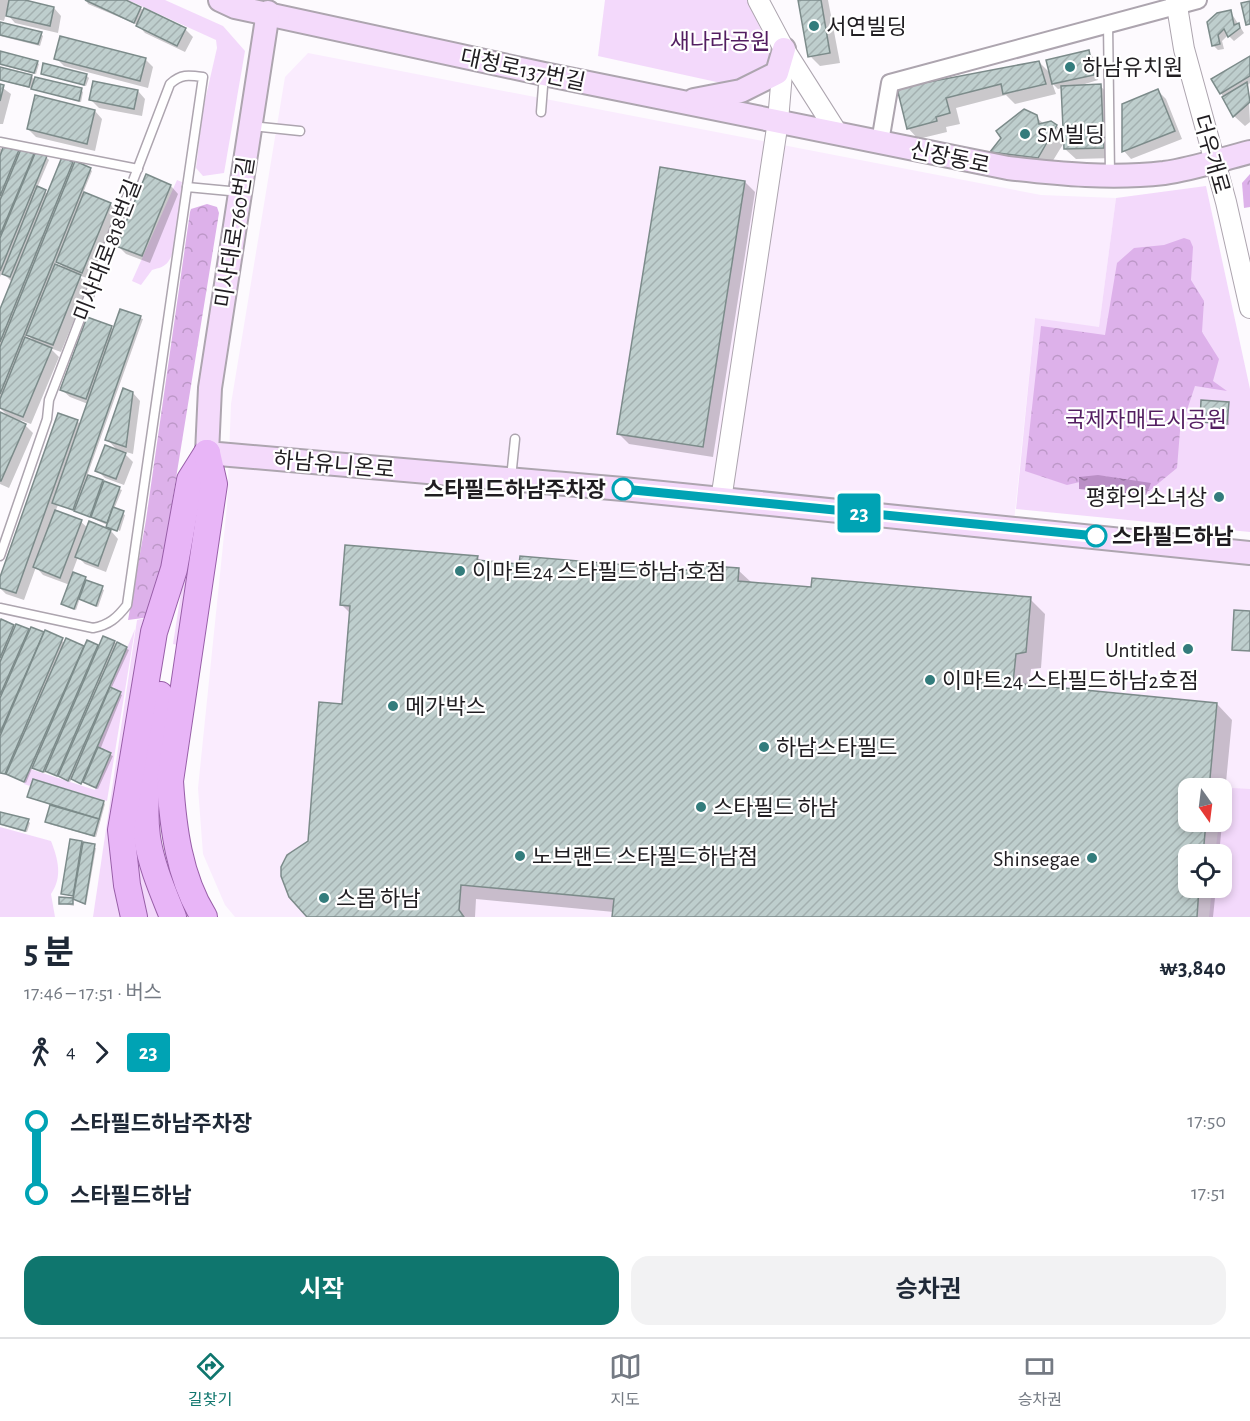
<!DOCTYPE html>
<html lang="ko">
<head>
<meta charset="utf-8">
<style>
  :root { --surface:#fff; --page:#f2f2f3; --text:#1f2937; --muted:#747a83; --line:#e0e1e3; --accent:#0f766e }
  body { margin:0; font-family:"Alegreya Sans","Noto Sans KR",sans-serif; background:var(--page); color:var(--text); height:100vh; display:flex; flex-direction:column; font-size:22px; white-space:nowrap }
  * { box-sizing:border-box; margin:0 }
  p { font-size:20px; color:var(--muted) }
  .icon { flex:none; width:33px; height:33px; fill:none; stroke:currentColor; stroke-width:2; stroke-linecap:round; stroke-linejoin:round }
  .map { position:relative; height:917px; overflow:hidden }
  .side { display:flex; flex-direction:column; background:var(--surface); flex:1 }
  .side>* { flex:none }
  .badge { padding:0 12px; border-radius:4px; font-size:21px; line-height:39px }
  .needle { width:39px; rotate:166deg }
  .buttons { position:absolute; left:1178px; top:778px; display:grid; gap:12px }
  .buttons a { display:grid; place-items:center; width:54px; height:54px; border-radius:12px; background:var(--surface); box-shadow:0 3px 9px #0003; font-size:30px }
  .map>.badge { position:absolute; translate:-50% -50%; box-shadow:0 0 0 3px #fff }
  .legs { display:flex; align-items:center; gap:9px; height:66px; padding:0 24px; font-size:20px }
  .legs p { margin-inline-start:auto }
  .headline { display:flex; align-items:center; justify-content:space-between; height:102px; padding:0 24px }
  h1 { font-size:33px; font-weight:700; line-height:45px }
  .primary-button { display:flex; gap:12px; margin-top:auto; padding:12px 24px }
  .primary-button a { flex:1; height:69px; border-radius:18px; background:var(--accent); color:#fff; font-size:24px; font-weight:700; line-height:69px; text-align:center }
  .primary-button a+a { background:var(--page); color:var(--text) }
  ul { padding:0 24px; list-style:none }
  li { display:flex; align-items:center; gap:21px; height:72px; font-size:22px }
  li i { display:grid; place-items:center; width:9px; height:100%; margin:0 8px; background:currentColor }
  li i::after { content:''; width:15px; height:15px; margin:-8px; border:4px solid; border-radius:50%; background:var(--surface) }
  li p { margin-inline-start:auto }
  li:first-child i { background:linear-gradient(#0000 50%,currentColor 0) }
  li:last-child i { background:linear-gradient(currentColor 50%,#0000 0) }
  .dock { display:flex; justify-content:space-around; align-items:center; height:84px; border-top:2px solid var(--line); background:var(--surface); font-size:16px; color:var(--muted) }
  .dock a { display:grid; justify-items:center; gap:3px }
  .dock .on { color:var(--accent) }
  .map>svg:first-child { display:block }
</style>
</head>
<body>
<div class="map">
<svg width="1250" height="917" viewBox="0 0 1250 917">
  <defs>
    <pattern id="forest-crowns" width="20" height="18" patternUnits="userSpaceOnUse" patternTransform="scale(1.5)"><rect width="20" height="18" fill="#ddb1ea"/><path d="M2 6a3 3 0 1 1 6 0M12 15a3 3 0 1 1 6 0" fill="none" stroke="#bd98c8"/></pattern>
    <pattern id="water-ripples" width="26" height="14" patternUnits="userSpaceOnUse" patternTransform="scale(1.5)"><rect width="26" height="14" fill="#ba8fc6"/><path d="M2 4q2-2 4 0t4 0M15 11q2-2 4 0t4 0" fill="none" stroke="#9774a0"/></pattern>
    <pattern id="building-hatch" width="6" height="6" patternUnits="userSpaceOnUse" patternTransform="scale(1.5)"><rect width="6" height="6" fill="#bececd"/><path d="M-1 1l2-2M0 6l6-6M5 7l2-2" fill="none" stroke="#a3b0b0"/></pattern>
  </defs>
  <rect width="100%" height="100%" fill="#fdfafe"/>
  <path fill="#faecfe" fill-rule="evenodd" d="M308 53 1041 195 1116 198 1099 328 1035 318 1012 541 1250 565V917H235L225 905 203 854 198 788 227 506 231 404 285 77ZM1188 789H1221V822H1188ZM1188 855H1221V888H1188Z"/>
  <g fill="#f3d9fb">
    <polygon points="128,0 165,0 223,26 245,51 224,173 203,176 196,168 203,109 217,48 216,40"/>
    <polygon points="605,0 747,0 777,63 753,90 598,56"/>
    <path d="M177 180 182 182C179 201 179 248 168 262 164 267 159 268 152 270L141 285 132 281Z"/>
    <polygon points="1206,186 1250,389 1250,532 1016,509 1035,318 1099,327 1116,198"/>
    <polygon points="199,491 177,645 173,644 194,509"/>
    <polygon points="150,617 126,917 93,917 137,620"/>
    <polygon points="135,629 107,801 33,779 30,786 24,784 30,769 95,790 112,753 98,746 121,692 111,686"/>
    <polygon points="140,781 164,917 142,917 132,871"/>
    <polygon points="1233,788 1250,789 1250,917 1209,917 1212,888 1221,888 1221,855 1215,855 1222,797 1226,790"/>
    <path d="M0 827 51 841C58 859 63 877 51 894L55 917H0Z"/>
  </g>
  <g fill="url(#forest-crowns)">
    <polygon points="1250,174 1250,207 1244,208 1242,183"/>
    <polygon points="207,204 217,207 219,213 160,577 150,617 128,620 146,520 190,212 191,209"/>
    <polygon points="1184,238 1190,240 1193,247 1191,280 1204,301 1202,332 1219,359 1213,381 1227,391 1195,386 1180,431 1177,468 1149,491 1125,490 1106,476 1067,485 1025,471 1041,326 1105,335 1117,263 1134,248 1164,245"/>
  </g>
  <polygon fill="url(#water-ripples)" points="1098,475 1151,483 1146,495 1079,489 1079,477"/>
  <g fill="#0003" fill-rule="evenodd">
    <polygon points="0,0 18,0 54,8 61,16 58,33 15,23 6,13 4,21 0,20"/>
    <polygon points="86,0 122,0 185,29 193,37 185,52 145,33 138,25 88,4"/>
    <polygon points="800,0 828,0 840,63 820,66 810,56"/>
    <polygon points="1230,11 1244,33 1234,41 1228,35 1222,41 1224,49 1218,50 1213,45 1209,23"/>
    <polygon points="0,24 41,34 43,36 40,46 0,36"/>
    <polygon points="1088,52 1093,57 1098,80 1075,87 1100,86 1111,96 1114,158 1076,159 1065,149 1065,141 1049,167 1002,162 992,152 1036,117 1045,125 1054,123 1064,133 1062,88 1058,89 1052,83 1056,94 1015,104 1006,95 956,108 960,124 946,127 947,132 918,139 908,128 898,89 1039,62 1051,74"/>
    <polygon points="0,53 37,62 39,64 36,74 0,65"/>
    <polygon points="56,58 145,59 153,67 148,88 64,66"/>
    <polygon points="1250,58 1250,83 1248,85 1250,122 1245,126 1234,116 1221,93"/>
    <polygon points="0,68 31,76 35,80 81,90 83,92 81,102 0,80"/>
    <polygon points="42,74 86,75 89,78 86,86"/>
    <polygon points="0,86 11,94 3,124 0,124"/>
    <polygon points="138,91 145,99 142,116 99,108 91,100"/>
    <polygon points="1158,91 1166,99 1182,139 1131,159 1124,151 1124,105"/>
    <polygon points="95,111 102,119 95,151 36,137 28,129"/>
    <path d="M0 148 3 151 4 149 21 154 22 150 47 158 49 160 37 188 48 194 72 163 90 169 92 171 83 193 110 204 118 212 90 279 78 275 88 285 61 352 50 348 59 357 31 424 20 420 33 433 9 488 0 484V414L10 418 0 408V313L12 282 2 272 0 277ZM56 260 68 271H67L54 266ZM27 334 36 343 25 338Z"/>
    <polygon points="147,176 171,186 178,194 150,263 126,254 118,246"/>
    <polygon points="745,182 755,192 713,457 629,444 619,434"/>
    <polygon points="121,311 143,319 87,476 122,490 114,509 125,515 120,531 75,510 58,505 55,512 81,522 88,528 90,523 111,531 118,539 106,572 85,564 78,557 72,573 104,590 98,607 80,598 76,610 65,605 63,603 70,585 43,575 36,567 24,600 6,594 0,588 0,581 77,421 81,425 88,404 70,397 62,390 111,327 114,330"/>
    <polygon points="133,393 140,401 133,454 116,449 107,439"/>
    <polygon points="1228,404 1229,425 1201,421"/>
    <polygon points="125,454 133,462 124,485 105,478 97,470"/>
    <path d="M477 557 482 562 698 573 738 570 752 583 812 589 1030 599 1045 614 1041 668 1031 669 1029 686 1217 704 1232 720 1219 855H1188V888H1216L1213 917H614V912L476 899 475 917H309V842L344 706 351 614 341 604ZM1188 789H1221V822H1188Z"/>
    <polygon points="0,625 16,628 17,626 30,632 31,629 66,643 67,640 86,648 88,642 100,648 114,642 129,650 111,689 122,695 100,750 113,756 98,789 72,778 70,782 46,771 45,773 33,766 26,783 8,773 7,775 0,773"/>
    <polygon points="29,797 103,802 105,804 96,837 49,824 47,822 51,805"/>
    <polygon points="0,813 28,821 30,823 27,832 0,825"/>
    <polygon points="72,841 96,848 86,905 77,901 78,898 63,894"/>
    <polygon points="72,900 74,906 60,903"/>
  </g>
  <g fill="url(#building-hatch)" stroke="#7c8b8a" stroke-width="1.5">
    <polygon points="9,0 25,0 54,7 50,26 6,16"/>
    <polygon points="85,0 126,0 141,7 134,23"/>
    <polygon points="798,0 821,0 830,53 808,57"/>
    <polygon points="1250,1 1250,24 1246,25 1241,3"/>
    <polygon points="144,8 186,28 177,46 136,26"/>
    <polygon points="1231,10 1234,25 1239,23 1240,28 1228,37 1224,29 1218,35 1220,44 1212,46 1207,22 1217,13"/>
    <polygon points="0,22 42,32 38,44 0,35"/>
    <polygon points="60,36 146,58 140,81 54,59"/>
    <polygon points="1089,50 1094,75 1052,84 1046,60"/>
    <polygon points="0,51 38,61 34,73 0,64"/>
    <polygon points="1250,56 1250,76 1220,94 1211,79"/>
    <polygon points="1039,61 1046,84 1003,94 1001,84 946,98 950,113 936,117 937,121 907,129 897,88"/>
    <polygon points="43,63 87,74 84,85 41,74"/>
    <polygon points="0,67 32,75 29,87 0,80"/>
    <polygon points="35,77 82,88 79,101 31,89"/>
    <polygon points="93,81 138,90 134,109 89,100"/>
    <polygon points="1247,82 1250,102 1233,117 1222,97"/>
    <polygon points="0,84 4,85 0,101"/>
    <polygon points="1101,84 1104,148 1064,149 1061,86"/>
    <polygon points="1158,89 1175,131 1122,152 1122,104"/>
    <polygon points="35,95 95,110 87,144 27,129"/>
    <polygon points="1024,109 1037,115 1039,124 1051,121 1057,125 1038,158 990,152 1001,138 996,131"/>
    <polygon points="3,147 19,150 0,196 0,156"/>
    <polygon points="21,149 34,154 0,235 0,200"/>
    <polygon points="36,151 47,156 0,271 0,238"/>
    <polygon points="62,157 73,162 0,342 0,309"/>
    <polygon points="75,161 91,168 0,394 0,347"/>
    <polygon points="660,167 745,181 703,447 617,434"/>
    <polygon points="146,174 171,185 142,256 116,246"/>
    <polygon points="37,186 46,190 10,277 2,274"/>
    <polygon points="84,192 111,203 82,273 56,262"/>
    <polygon points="55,264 81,275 53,345 26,335"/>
    <polygon points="120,309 141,316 73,510 52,503"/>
    <polygon points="87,317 112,326 86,399 60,390"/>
    <polygon points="25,337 52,348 23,417 0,408 0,399"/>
    <polygon points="123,388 133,392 126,447 105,440"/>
    <polygon points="1201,400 1229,402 1227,424 1200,422"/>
    <polygon points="0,412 26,424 1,481 0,481"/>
    <polygon points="58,413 78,420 16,593 0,588 0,577"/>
    <polygon points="105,445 126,453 116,479 95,471"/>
    <polygon points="88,475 103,480 90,517 74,511"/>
    <polygon points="104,481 120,487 107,523 91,517"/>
    <polygon points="113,507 124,511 117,531 106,527"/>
    <polygon points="55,510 82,520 60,578 33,567"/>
    <polygon points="89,521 111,530 98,566 75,557"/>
    <polygon points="345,545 478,556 477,560 519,564 520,556 697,571 697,565 739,568 738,581 811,587 812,578 1031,597 1026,652 1016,654 1013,683 1217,703 1209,789 1188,789 1188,822 1206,822 1203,855 1188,855 1188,888 1199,888 1197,917 612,917 614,899 461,885 459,910 464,917 307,917 289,897 281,876 281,867 287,855 308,841 319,702 342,704 350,606 340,605"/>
    <polygon points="73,572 86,577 74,609 61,604"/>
    <polygon points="86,580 103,586 96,606 79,599"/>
    <polygon points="1234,610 1250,611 1250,651 1232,650"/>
    <polygon points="1,619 14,625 0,658 0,622"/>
    <polygon points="16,624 29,629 0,695 0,662"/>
    <polygon points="31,627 44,632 0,733 0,698"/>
    <polygon points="45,630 63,638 5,774 0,773 0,736"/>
    <polygon points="103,636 115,641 57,776 45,771"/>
    <polygon points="66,638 84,646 24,782 6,774"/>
    <polygon points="87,640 98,645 43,772 32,768"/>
    <polygon points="117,642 127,647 68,781 58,776"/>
    <polygon points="110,687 121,692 81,784 71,779"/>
    <polygon points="98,747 111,753 96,788 83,782"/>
    <polygon points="33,779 104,801 99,819 27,797"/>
    <polygon points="50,805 99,819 94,836 45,822"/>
    <polygon points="0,812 29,819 25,831 0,824"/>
    <polygon points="70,839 82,841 73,896 61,894"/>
    <polygon points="83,842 95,844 85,904 73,899"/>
    <polygon points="59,897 73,898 73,904 59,904"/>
  </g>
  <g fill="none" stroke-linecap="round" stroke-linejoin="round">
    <defs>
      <g id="service">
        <polyline points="1108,23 1110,175"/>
        <polyline points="541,112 544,74"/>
        <polyline points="251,126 300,131"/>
        <polyline points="0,142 138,169"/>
        <polyline points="511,478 515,439"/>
        <path d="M0 556 47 419 49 400 170 84C181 74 188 75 203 77L187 187"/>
        <path d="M0 608 93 628C109 625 117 618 127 605L187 187 240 192"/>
      </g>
      <polyline id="minor" points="880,142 890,83 1198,0"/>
      <g id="tertiary">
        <polyline points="1176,0 1184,49 1226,202 1250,308"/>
        <polyline points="784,49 838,134"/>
        <polyline points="721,500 778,121 784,49 758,0"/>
      </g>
      <g id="secondary">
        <path d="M220 0 235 7 544 74 1008 168C1060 174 1112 179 1164 173 1193 169 1222 159 1250 152"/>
        <polyline points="268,12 210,388 207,453 623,489 1250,553"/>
        <polyline points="694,100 741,91 777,73 784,49"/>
      </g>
      <g id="primary">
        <path d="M160 695C154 740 141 791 147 837 151 865 163 892 173 917"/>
        <polyline points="134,917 127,885 121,830 127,795 154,632 174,569 190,480 207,453"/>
        <path d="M204 917C179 877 173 827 170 781L214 484 207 453"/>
      </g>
    </defs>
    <use href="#service" stroke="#ada5af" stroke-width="11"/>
    <use href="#minor" stroke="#ada5af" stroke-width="20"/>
    <use href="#tertiary" stroke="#ada5af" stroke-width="22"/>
    <use href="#secondary" stroke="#ada5af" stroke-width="26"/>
    <use href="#primary" stroke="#985fa8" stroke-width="28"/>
    <use href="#service" stroke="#fff" stroke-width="8"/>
    <use href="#minor" stroke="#fff" stroke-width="16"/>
    <use href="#tertiary" stroke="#fff" stroke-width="20"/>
    <use href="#secondary" stroke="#f4dafb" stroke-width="22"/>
    <use href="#primary" stroke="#e8b5f7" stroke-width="26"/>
  </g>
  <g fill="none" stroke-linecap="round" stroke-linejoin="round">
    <defs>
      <polyline id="line-1" points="623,489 1096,536"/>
    </defs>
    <use href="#line-1" stroke="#fff" stroke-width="14"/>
    <use href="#line-1" stroke="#00a3b4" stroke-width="9"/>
  </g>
  <g fill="#337c7c" stroke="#fff" stroke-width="2">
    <circle cx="814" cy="26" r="6"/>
    <circle cx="1070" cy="67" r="6"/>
    <circle cx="1025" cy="134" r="6"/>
    <circle cx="1219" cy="497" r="6"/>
    <circle cx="460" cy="571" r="6"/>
    <circle cx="1188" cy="649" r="6"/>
    <circle cx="930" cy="680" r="6"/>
    <circle cx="393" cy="706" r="6"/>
    <circle cx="764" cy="747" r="6"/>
    <circle cx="701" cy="807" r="6"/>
    <circle cx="520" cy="856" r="6"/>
    <circle cx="1092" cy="858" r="6"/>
    <circle cx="324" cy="898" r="6"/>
  </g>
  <g fill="#fff" stroke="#00a3b4" stroke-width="3">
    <circle cx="623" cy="489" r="10"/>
    <circle cx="1096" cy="536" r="10"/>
  </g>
  <g text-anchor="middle" stroke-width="4.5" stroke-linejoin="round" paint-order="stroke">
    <g font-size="22" fill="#201d21" stroke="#fff" text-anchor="start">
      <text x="826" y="34">서연빌딩</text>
      <text x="1082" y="75">하남유치원</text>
      <text x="1037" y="142">SM빌딩</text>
      <text x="1207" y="505" text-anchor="end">평화의소녀상</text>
      <text x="472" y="579">이마트24 스타필드하남1호점</text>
      <text x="1176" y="657" text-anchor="end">Untitled</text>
      <text x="942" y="688">이마트24 스타필드하남2호점</text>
      <text x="405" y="714">메가박스</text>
      <text x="776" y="755">하남스타필드</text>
      <text x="713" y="815">스타필드 하남</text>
      <text x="532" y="864">노브랜드 스타필드하남점</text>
      <text x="1080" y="866" text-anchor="end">Shinsegae</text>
      <text x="336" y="906">스몹 하남</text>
    </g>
    <g font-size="22" fill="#531e61" stroke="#fff">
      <text x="720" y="49">새나라공원</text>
      <text x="1146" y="427">국제자매도시공원</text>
    </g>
    <g font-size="22" fill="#201d21" stroke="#fff">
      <text transform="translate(523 69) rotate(12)" y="8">대청로137번길</text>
      <text transform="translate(1212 154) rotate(74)" y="8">더우개로</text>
      <text transform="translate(950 157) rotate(12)" y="8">신장동로</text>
      <text transform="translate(234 232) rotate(-81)" y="8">미사대로760번길</text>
      <text transform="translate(107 250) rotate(-69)" y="8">미사대로818번길</text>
      <text transform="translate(334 464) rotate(5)" y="8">하남유니온로</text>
    </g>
    <g font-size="22" font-weight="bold" fill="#201d21" stroke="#fff" text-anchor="end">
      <text x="606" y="497">스타필드하남주차장</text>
      <text x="1112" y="544" text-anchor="start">스타필드하남</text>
    </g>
  </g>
</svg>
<div class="buttons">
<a><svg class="needle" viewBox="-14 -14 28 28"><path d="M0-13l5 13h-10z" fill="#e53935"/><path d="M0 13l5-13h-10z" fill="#747a83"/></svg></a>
<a><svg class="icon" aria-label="locate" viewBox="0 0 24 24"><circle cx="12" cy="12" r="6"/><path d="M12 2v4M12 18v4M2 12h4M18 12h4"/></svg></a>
</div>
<b class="badge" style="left:859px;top:513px;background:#00a3b4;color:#fff">23</b>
</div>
<section class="side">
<div class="headline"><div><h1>5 분</h1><p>17:46 – 17:51 · 버스</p></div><b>₩3,840</b></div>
<div class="legs"><svg class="icon" aria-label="walk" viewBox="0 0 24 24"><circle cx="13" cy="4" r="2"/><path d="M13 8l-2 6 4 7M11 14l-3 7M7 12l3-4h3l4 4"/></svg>4<svg class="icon" aria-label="forward" viewBox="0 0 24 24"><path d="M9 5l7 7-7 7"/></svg><b class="badge" style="background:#00a3b4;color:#fff">23</b></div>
<ul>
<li><i style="color:#00a3b4"></i><b>스타필드하남주차장</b><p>17:50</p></li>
<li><i style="color:#00a3b4"></i><b>스타필드하남</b><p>17:51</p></li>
</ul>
<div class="primary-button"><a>시작</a><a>승차권</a></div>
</section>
<nav class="dock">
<a class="on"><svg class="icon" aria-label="directions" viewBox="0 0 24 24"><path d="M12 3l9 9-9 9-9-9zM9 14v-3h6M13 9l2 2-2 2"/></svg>길찾기</a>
<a><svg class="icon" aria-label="map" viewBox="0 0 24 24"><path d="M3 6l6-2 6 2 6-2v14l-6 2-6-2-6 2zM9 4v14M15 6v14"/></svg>지도</a>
<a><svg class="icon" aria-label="tickets" viewBox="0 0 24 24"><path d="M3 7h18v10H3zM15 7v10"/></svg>승차권</a>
</nav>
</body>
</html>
